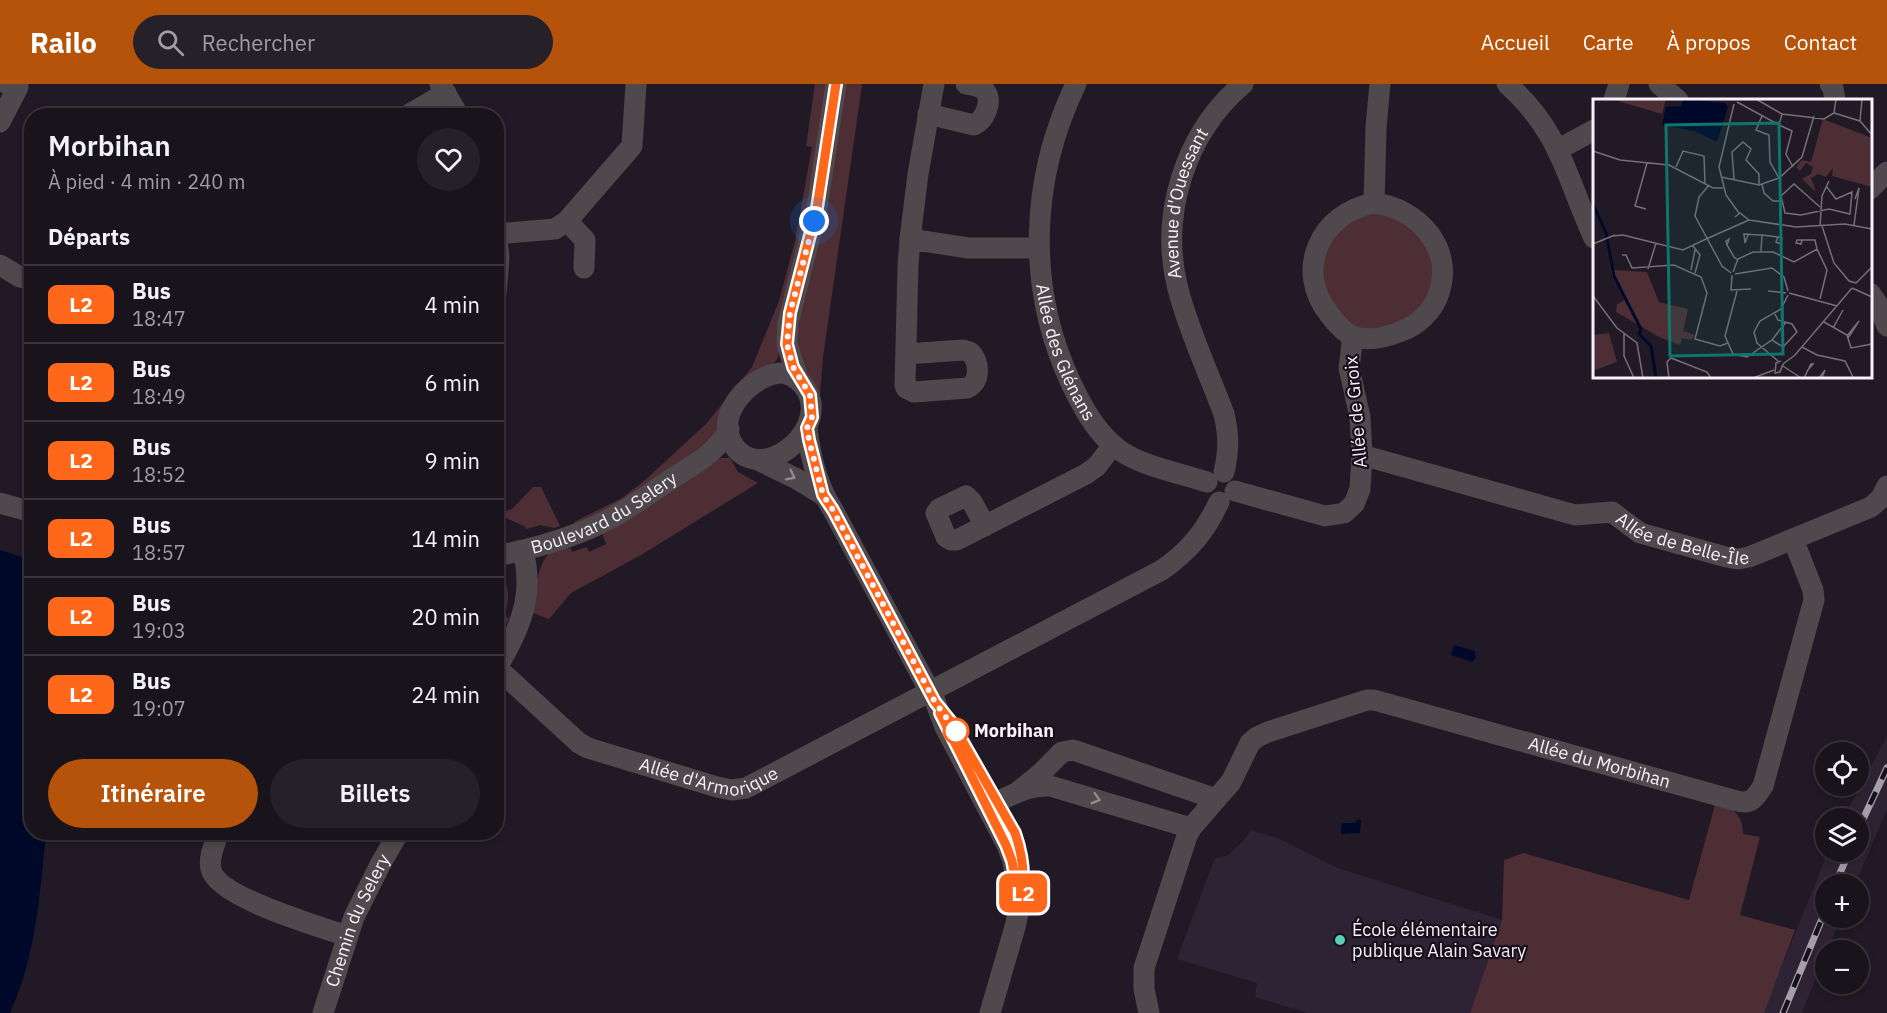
<!DOCTYPE html>
<html lang="fr">
<head>
<meta charset="utf-8">
<style>
  :root { --surface:#19131c; --page:#262029; --text:#f1f3f6; --muted:#9f9ea3; --line:#37323b; --accent:#b45309 }
  body { margin:0; font-family:"IBM Plex Sans",sans-serif; background:var(--page); color:var(--text); height:100vh; display:flex; flex-direction:column; font-size:22px; white-space:nowrap }
  * { box-sizing:border-box; margin:0 }
  p { font-size:20px; color:var(--muted) }
  .icon { flex:none; width:33px; height:33px; fill:none; stroke:currentColor; stroke-width:2; stroke-linecap:round; stroke-linejoin:round }
  .map { position:relative; flex:1; overflow:hidden }
  .side { position:absolute; left:24px; top:24px; width:480px; height:732px; display:flex; flex-direction:column; background:var(--surface); border-radius:24px; box-shadow:0 3px 9px #0003,0 0 0 2px var(--line) }
  .side>* { flex:none }
  .badge { padding:0 12px; border-radius:9px; font-size:21px; line-height:39px }
  .tools { position:absolute; left:1815px; top:658px; display:grid; gap:12px }
  .tools a { display:grid; place-items:center; width:54px; height:54px; border-radius:50%; background:var(--surface); box-shadow:0 3px 9px #0003,0 0 0 2px var(--line); font-size:30px }
  .you { position:absolute; width:30px; height:30px; margin:-15px; border:4px solid #fff; border-radius:50%; background:#1a73e8; box-shadow:0 0 0 9px #1a73e833 }
  .map>.badge { position:absolute; translate:-50% -50%; box-shadow:0 0 0 3px #fff }
  h2 { padding:0 24px; font-size:22px; line-height:54px }
  .round { display:grid; place-items:center; flex:none; width:63px; height:63px; border-radius:32px; background:var(--page) }
  .head { display:flex; align-items:center; justify-content:space-between; height:102px; padding:0 24px }
  h1 { font-size:28px; font-weight:600; line-height:45px }
  .cta { display:flex; gap:12px; margin-top:auto; padding:12px 24px }
  .cta a { flex:1; height:69px; border-radius:36px; background:var(--accent); color:#fff; font-size:24px; font-weight:600; line-height:69px; text-align:center }
  .cta a+a { background:var(--page); color:var(--text) }
  ul { padding:0; list-style:none }
  li { display:flex; align-items:center; gap:18px; height:78px; padding:0 24px; border-top:2px solid var(--line) }
  li div { flex:1 }
  li b { display:block; font-size:22px }
  li em { font-style:normal }
  li .badge { min-width:66px; font-weight:700; text-align:center }
  header { display:flex; align-items:center; gap:36px; box-sizing:border-box; height:84px; padding:0 30px; background:var(--accent); color:#fff }
  header strong { font-size:28px }
  nav { display:flex; gap:33px; margin-inline-start:auto; font-size:21px }
  .search { width:420px; height:54px; background:var(--page); display:flex; align-items:center; gap:15px; box-sizing:border-box; padding:0 21px; border-radius:33px; color:var(--muted); font-size:22px }
  .map>svg:first-child { display:block }
</style>
</head>
<body>
<header>
<strong>Railo</strong>
<div class="search"><svg class="icon" aria-label="search" viewBox="0 0 24 24"><circle cx="10" cy="10" r="6"/><path d="M15 15l6 6"/></svg>Rechercher</div>
<nav><a>Accueil</a><a>Carte</a><a>À propos</a><a>Contact</a></nav>
</header>
<div class="map">
<svg width="1887" height="929" viewBox="0 0 1887 929">
  <rect width="100%" height="100%" fill="#211925"/>
  <g fill="#2e2334">
    <polygon points="1887,652 1887,725 1855,801 1826,801 1826,834 1841,834 1827,867 1826,867 1825,871 1802,929 1763,929 1828,768 1858,768 1858,735 1843,735"/>
    <polygon points="1251,746 1280,755 1335,783 1502,836 1470,929 1308,929 1255,913 1257,899 1177,875 1215,774 1227,772 1245,755"/>
  </g>
  <g fill="#4d2e35">
    <polygon points="815,0 829,0 815,99 778,274 721,348 625,419 575,442 574,438 622,414 644,397 706,340 752,283 779,217 795,157 812,63 806,62"/>
    <polygon points="844,0 862,0 861,8 823,273 820,310 818,312 805,293 794,258"/>
    <polygon points="1373,124 1425,150 1436,201 1412,237 1356,248 1327,219 1321,169 1328,152"/>
    <path d="M720 374H730L738 388 758 399 641 471 571 509 549 535 533 529C535 512 536 478 552 467 558 464 565 465 571 464L572 468 587 463 589 468 606 460 601 447Z"/>
    <polygon points="533,403 541,403 560,442 554,444 540,441 527,445 524,442 497,430 512,425"/>
    <path d="M496 492C513 498 508 518 505 532L509 534 505 544 499 543 496 529Z"/>
    <path d="M1716 717C1733 724 1743 731 1743 750L1760 753 1740 831 1795 846 1764 929H1470L1502 836 1504 776 1523 769 1689 816Z"/>
  </g>
  <g fill="#00092a">
    <path d="M0 466 31 476 32 748 46 749C40 810 36 872 10 929H0Z"/>
    <polygon points="1454,561 1475,567 1476,574 1472,578 1451,571"/>
    <polygon points="1358,735 1361,736 1360,749 1341,750 1341,742 1343,739 1355,739"/>
  </g>
  <g fill="none" stroke-linecap="round" stroke-linejoin="round">
    <g stroke="#4f484c" stroke-width="21">
      <polyline points="440,0 459,32"/>
      <path id="s1" d="M1076 0C1030 95 1026 203 1071 299 1082 322 1096 349 1118 365 1140 382 1180 389 1207 398"/>
      <path d="M1507 0C1561 48 1566 93 1594 154"/>
      <polyline points="1659,0 1678,16"/>
      <polyline points="1830,0 1833,4 1835,16"/>
      <polyline points="1614,16 1619,0"/>
      <path d="M928 30 974 41C985 36 993 17 985 7 981 2 971 1 966 0"/>
      <polyline points="406,32 446,9"/>
      <polyline points="0,38 18,3 7,0"/>
      <polyline points="1559,65 1594,46"/>
      <polyline points="1870,105 1887,88"/>
      <path d="M1374 119C1418 124 1454 164 1439 209 1434 226 1418 241 1402 247 1387 253 1367 258 1352 252 1343 248 1335 238 1329 230 1294 186 1320 129 1374 119Z"/>
      <polyline points="1374,119 1376,43 1380,0"/>
      <polyline points="567,137 585,156 584,184"/>
      <polyline points="496,148 499,174 496,209"/>
      <polyline points="497,150 555,145 567,137 632,62 636,0"/>
      <polyline points="910,155 918,90 934,0"/>
      <polyline points="0,181 20,193 32,196"/>
      <polyline points="1870,209 1879,222 1887,242"/>
      <path d="M906 270 963 266 970 268C980 278 981 298 967 304L914 308 906 304 905 301 908 182 910 155 968 164H1038"/>
      <path d="M784 289C795 292 803 298 808 309 827 350 758 403 732 359 714 329 754 288 784 289Z"/>
      <polyline points="798,295 787,260 788,239 817,124 836,0"/>
      <path d="M807 344C810 371 818 403 833 426L935 617 945 643 1007 761 1013 777 1020 819"/>
      <path id="s2" d="M1362 371 1575 431 1612 428 1640 449 1726 473 1738 475 1749 473 1871 423 1881 414 1887 402"/>
      <polyline points="758,376 797,395 823,411"/>
      <path id="s3" d="M1224 388C1229 367 1229 351 1224 330 1209 290 1188 245 1178 205 1159 131 1185 49 1243 0"/>
      <polyline points="1235,407 1325,432 1344,429 1354,420 1360,405 1362,371 1360,333 1349,284 1353,252"/>
      <polyline points="0,419 32,428"/>
      <polyline points="985,442 972,418 966,412 939,425 936,429 946,453 951,456 957,456 1086,390 1097,382 1113,361"/>
      <path id="s4" d="M496 472C537 464 577 453 613 433 633 422 652 408 671 395 693 381 716 370 729 345"/>
      <path id="s5" d="M497 584 579 659 588 664 717 703 732 706 746 704 1162 486C1189 467 1205 448 1219 418"/>
      <path d="M496 585C519 547 535 512 523 467"/>
      <polyline points="1019,707 1040,690 1062,668 1073,666 1216,715"/>
      <path d="M987 723C1008 713 1026 701 1050 702L1191 744"/>
      <path d="M219 748C215 760 208 773 211 785 216 813 321 843 347 852"/>
      <path id="s6" d="M323 929 354 833 381 779 399 748"/>
      <polyline points="990,929 1015,843 1023,807"/>
      <path id="s7" d="M1149 929 1144 905V884L1187 752 1191 744 1231 698 1250 659 1257 653 1268 648 1367 616H1374L1737 717C1751 721 1756 713 1763 702L1814 516 1813 506 1793 455"/>
    </g>
    <defs>
      <g id="rail">
        <polyline points="1858,746 1887,684"/>
        <polyline points="1835,801 1849,768"/>
        <polyline points="1783,929 1826,825"/>
      </g>
    </defs>
    <use href="#rail" stroke="#a59fa9" stroke-width="7"/>
    <use href="#rail" stroke="#17101b" stroke-width="4.5" stroke-dasharray="14" stroke-linecap="butt"/>
  </g>
  <defs><path id="oneway-chevron" d="M-2-3.5L2.5 0L-2 3.5" fill="none" stroke-width="1.6" stroke-linecap="round" stroke-linejoin="round" transform="scale(1.5)"/></defs>
  <g stroke="#928c92">
    <use href="#oneway-chevron" transform="translate(791 392) rotate(27)"/>
    <use href="#oneway-chevron" transform="translate(1096 715) rotate(17)"/>
  </g>
  <g fill="none" stroke-linecap="round" stroke-linejoin="round">
    <defs>
      <path id="line" d="M836 0 817 124 790 229 787 260 793 283 810 311 812 333 807 344 809 356 823 411 833 426 935 618 952 639 1015 749C1023 772 1026 795 1020 819L1012 777 1006 761 940 629"/>
    </defs>
    <use href="#line" stroke="#fff" stroke-width="14"/>
    <use href="#line" stroke="#ff671b" stroke-width="9"/>
    <polyline stroke="#f6f1fa" stroke-width="6" stroke-dasharray="0 10.8" points="814,137 790,229 787,260 793,283 810,311 812,333 807,344 809,356 823,411 833,426 935,618 956,647"/>
  </g>
  <circle fill="#fff" stroke="#ff671b" stroke-width="3" cx="956" cy="647" r="12"/>
  <circle fill="#5bcebb" stroke="#17101b" stroke-width="2" cx="1340" cy="856" r="6"/>
  <g text-anchor="middle" stroke-width="4.5" stroke-linejoin="round" paint-order="stroke">
    <g font-size="18" fill="#f6f1fa" stroke="#17101b">
      <text dy="6" stroke="none"><textPath href="#s3" startOffset="280">Avenue d'Ouessant</textPath></text>
      <text dy="6" stroke="none"><textPath href="#s1" startOffset="278">Allée des Glénans</textPath></text>
      <text transform="translate(1356 328) rotate(-95)" y="6">Allée de Groix</text>
      <text dy="6" stroke="none"><textPath href="#s4" startOffset="117">Boulevard du Selery</textPath></text>
      <text dy="6" stroke="none"><textPath href="#s2" startOffset="336">Allée de Belle-Île</textPath></text>
      <text dy="6" stroke="none"><textPath href="#s7" startOffset="664">Allée du Morbihan</textPath></text>
      <text dy="6" stroke="none"><textPath href="#s5" startOffset="248">Allée d'Armorique</textPath></text>
      <text dy="6" stroke="none"><textPath href="#s6" startOffset="99">Chemin du Selery</textPath></text>
    </g>
    <g font-size="18" font-weight="bold" fill="#f6f1fa" stroke="#17101b" text-anchor="start">
      <text x="974" y="653">Morbihan</text>
    </g>
    <g font-size="18" fill="#f6f1fa" stroke="#17101b" text-anchor="start">
      <text x="1352" y="852">École élémentaire<tspan x="1352" dy="21">publique Alain Savary</tspan></text>
    </g>
  </g>
  <g transform="translate(1593 15)">
    <rect width="279" height="279" fill="#211925"/>
    <path d="M18 0H73L69 15ZM230 20 279 39V88L239 77 240 69 233 78 225 75 218 79 223 93 209 80 218 75 220 68 213 64 207 72 203 68 209 61 218 63ZM14 142 21 171 54 173 66 203 95 210 90 232 102 236 98 241 89 239 87 246 68 239 23 213 24 205 32 201 19 177ZM16 234 24 263 2 271 0 277V236Z" fill="#4d2e35"/>
    <path d="M90 0 132 4 135 8 124 43 101 32 69 26 73 8 88 7Z" fill="#00092a"/>
    <path fill="none" stroke="#00092a" stroke-width="3" d="M0 105 13 134 21 177 48 230 46 235 58 247 63 279"/>
    <path fill="none" stroke="#766f7a" stroke-width="1.5" d="M163 0 189 15 231 20 241 14 243 0M144 3 186 26 189 15M141 5 126 68 133 96 146 114M241 14 267 22 279 36M169 17 163 31 176 36 177 63 186 79M267 22 269 0M186 26 199 32 193 55 200 68M0 52 27 61 76 66 120 89H130M83 68 90 52 111 57 112 84M128 78 166 86 186 79 209 58 221 17M141 80 139 53 150 43 158 50 153 61 166 75V86M169 85 171 94 180 102H188M116 86 106 98 102 117 129 167 138 174M227 108 201 85 188 97 192 114 208 116 236 110 257 115 259 93 243 100 233 87M53 110 42 107 54 64M142 118 147 114 156 121 203 128 252 125 279 130M261 126 266 89 262 100M227 127 229 97 236 82M229 127 241 164 256 182 263 184M155 136 152 144 151 136V135L166 136H169L168 152M169 136 185 138 189 139 188 145 183 143 185 138M19 137 30 136 90 151 113 140M113 140 156 121M209 141 208 145 203 144 204 141H222L224 150M0 145 22 136M134 146 136 140 133 142 134 146 141 158 145 161M100 147 107 156 102 174M29 156H33L39 169 81 166 108 178 114 194 102 240 127 247 135 244M55 170 63 144M98 171 102 151M140 173 145 160 160 153H180L201 163 224 150 234 171 227 200M142 175 179 169 191 178 195 192M139 176 138 191 158 190M263 184 279 168M259 189 279 198M144 192 132 237 140 255 154 258 179 241 190 248 204 233 199 225 185 221 182 215M175 192 193 194M196 194 244 207M0 197 24 229 44 244 50 279M231 223 254 236 258 249 279 245M240 229 250 211M31 235V257L41 279M254 237 266 222 255 239M179 241 193 223M209 248 224 256 252 262 260 278M185 262 164 244 161 233 167 222 188 210 195 196M188 262 183 264 182 274 187 273 190 265M190 265 202 256 259 189M190 267 208 279M76 279 74 263 78 259 114 273 118 279M160 279 181 271M211 279 218 265H220L214 272M226 279 232 271 229 279M239 279H266"/>
    <path fill="#0f766e" fill-opacity="0.15" stroke="#0f766e" stroke-width="3" d="M186 24 190 255 77 257 73 26Z"/>
    <rect width="279" height="279" fill="none" stroke="#f6f1fa" stroke-width="3"/>
  </g>
</svg>
<div class="tools">
<a><svg class="icon" aria-label="locate" viewBox="0 0 24 24"><circle cx="12" cy="12" r="6"/><path d="M12 2v4M12 18v4M2 12h4M18 12h4"/></svg></a>
<a><svg class="icon" aria-label="layers" viewBox="0 0 24 24"><path d="M12 4l9 5-9 5-9-5zM3 14l9 5 9-5"/></svg></a>
<a>+</a>
<a>−</a>
</div>
<div class="you" style="left:814px;top:137px"></div>
<b class="badge" style="left:1023px;top:809px;background:#ff671b;color:#fff">L2</b>
<section class="side">
<div class="head"><div><h1>Morbihan</h1><p>À pied · 4 min · 240 m</p></div><a class="round"><svg class="icon" aria-label="heart" viewBox="0 0 24 24"><path d="M12 20l-8-8c-3-5 5-10 8-4 3-6 11-1 8 4z"/></svg></a></div>
<h2>Départs</h2>
<ul>
<li><span class="badge" style="background:#ff671b;color:#fff">L2</span><div><b>Bus</b><p>18:47</p></div><em>4 min</em></li>
<li><span class="badge" style="background:#ff671b;color:#fff">L2</span><div><b>Bus</b><p>18:49</p></div><em>6 min</em></li>
<li><span class="badge" style="background:#ff671b;color:#fff">L2</span><div><b>Bus</b><p>18:52</p></div><em>9 min</em></li>
<li><span class="badge" style="background:#ff671b;color:#fff">L2</span><div><b>Bus</b><p>18:57</p></div><em>14 min</em></li>
<li><span class="badge" style="background:#ff671b;color:#fff">L2</span><div><b>Bus</b><p>19:03</p></div><em>20 min</em></li>
<li><span class="badge" style="background:#ff671b;color:#fff">L2</span><div><b>Bus</b><p>19:07</p></div><em>24 min</em></li>
</ul>
<div class="cta"><a>Itinéraire</a><a>Billets</a></div>
</section>
</div>
</body>
</html>
